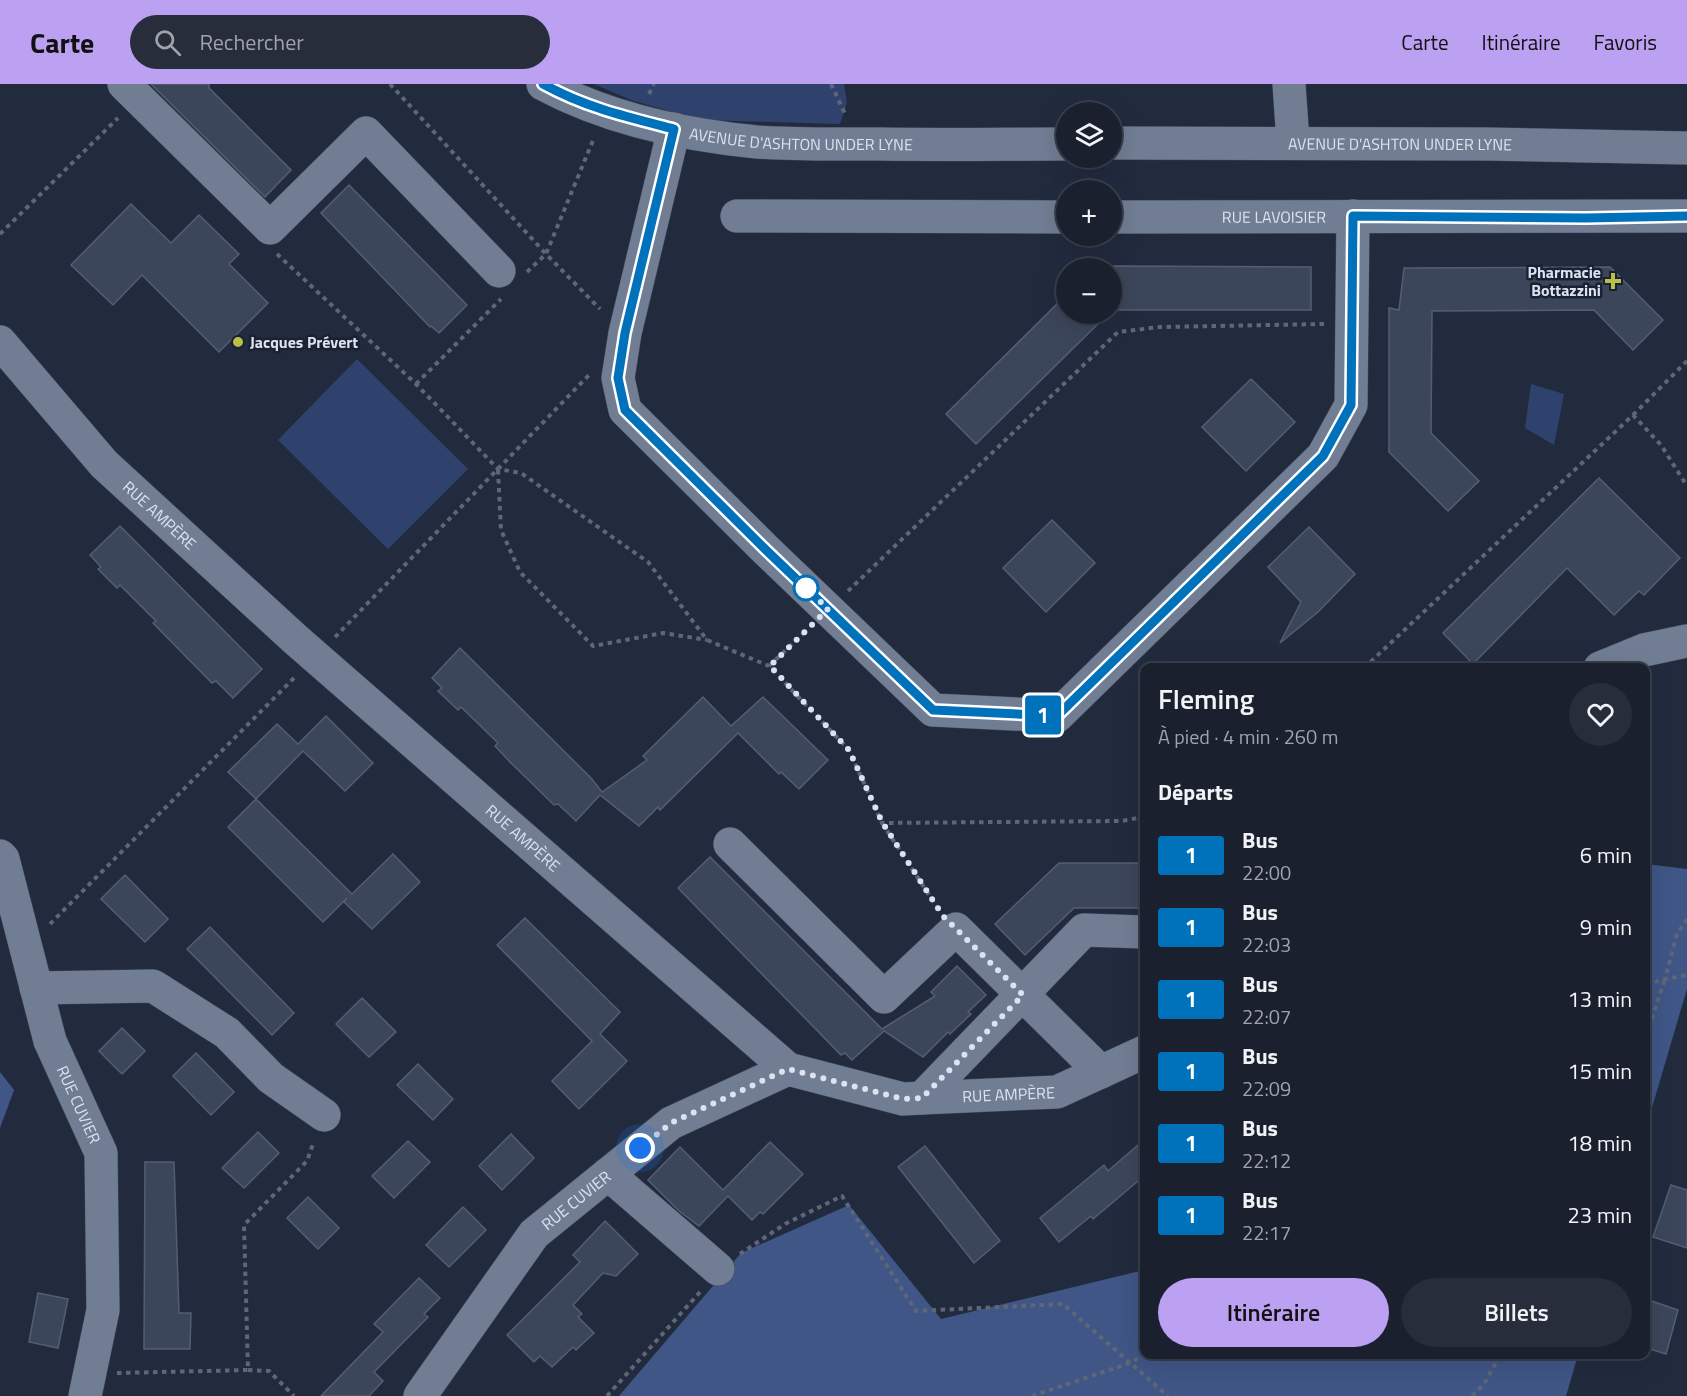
<!DOCTYPE html>
<html lang="fr">
<head>
<meta charset="utf-8">
<style>
  :root { --surface:#1a202e; --page:#272d3a; --text:#f1f3f6; --muted:#9fa3aa; --line:#383e4a; --accent:#bca0f2 }
  body { margin:0; font-family:"Titillium Web",sans-serif; background:var(--page); color:var(--text); height:100vh; display:flex; flex-direction:column; font-size:22px; white-space:nowrap }
  * { box-sizing:border-box; margin:0 }
  p { font-size:20px; color:var(--muted) }
  .icon { flex:none; width:33px; height:33px; fill:none; stroke:currentColor; stroke-width:2; stroke-linecap:round; stroke-linejoin:round }
  .map { position:relative; flex:1; overflow:hidden }
  .sheet { position:absolute; left:1140px; top:579px; width:510px; height:696px; display:flex; flex-direction:column; background:var(--surface); border-radius:12px; box-shadow:0 6px 24px #0002,0 0 0 2px var(--line) }
  .sheet>* { flex:none }
  .badge { padding:0 12px; border-radius:4px; font-size:21px; line-height:39px }
  .fabs { position:absolute; left:1056px; top:18px; display:grid; gap:12px }
  .fabs a { display:grid; place-items:center; width:66px; height:66px; border-radius:50%; background:var(--surface); box-shadow:0 6px 24px #0002,0 0 0 2px var(--line); font-size:30px }
  .you { position:absolute; width:30px; height:30px; margin:-15px; border:4px solid #fff; border-radius:50%; background:#1a73e8; box-shadow:0 0 0 9px #1a73e833 }
  .map>.badge { position:absolute; translate:-50% -50%; box-shadow:0 0 0 3px #fff }
  h2 { padding:0 18px; font-size:22px; line-height:54px }
  .round { display:grid; place-items:center; flex:none; width:63px; height:63px; border-radius:32px; background:var(--page) }
  .summary { display:flex; align-items:center; justify-content:space-between; height:102px; padding:0 18px }
  h1 { font-size:28px; font-weight:600; line-height:45px }
  .action { display:flex; gap:12px; margin-top:auto; padding:12px 18px }
  .action a { flex:1; height:69px; border-radius:36px; background:var(--accent); color:#111; font-size:24px; font-weight:600; line-height:69px; text-align:center }
  .action a+a { background:var(--page); color:var(--text) }
  ul { padding:0; list-style:none }
  li { display:flex; align-items:center; gap:18px; height:72px; padding:0 18px }
  li div { flex:1 }
  li b { display:block; font-size:22px }
  li em { font-style:normal }
  li .badge { min-width:66px; font-weight:700; text-align:center }
  header { display:flex; align-items:center; gap:36px; box-sizing:border-box; height:84px; padding:0 30px; background:var(--accent); color:#111 }
  header strong { font-size:28px }
  nav { display:flex; gap:33px; margin-inline-start:auto; font-size:21px }
  .search { width:420px; height:54px; background:var(--page); display:flex; align-items:center; gap:15px; box-sizing:border-box; padding:0 21px; border-radius:33px; color:var(--muted); font-size:22px }
  .map>svg:first-child { display:block }
</style>
</head>
<body>
<header>
<strong>Carte</strong>
<div class="search"><svg class="icon" aria-label="search" viewBox="0 0 24 24"><circle cx="10" cy="10" r="6"/><path d="M15 15l6 6"/></svg>Rechercher</div>
<nav><a>Carte</a><a>Itinéraire</a><a>Favoris</a></nav>
</header>
<div class="map">
<svg width="1687" height="1312" viewBox="0 0 1687 1312">
  <rect width="100%" height="100%" fill="#222b3e"/>
  <g fill="#2e426d">
    <polygon points="594,0 844,0 847,19 840,40 699,36 631,16"/>
    <polygon points="357,275 468,385 388,465 278,356"/>
    <polygon points="1531,300 1564,310 1554,361 1525,344"/>
  </g>
  <g fill="#3f5686">
    <polygon points="1646,780 1687,785 1687,905 1646,1044"/>
    <polygon points="0,988 14,1006 0,1044"/>
    <polygon points="849,1121 941,1235 1144,1186 1144,1270 1578,1271 1566,1312 619,1312 741,1169"/>
  </g>
  <g fill="#3c465a" stroke="#545e73" stroke-width="1.5">
    <polygon points="151,0 209,0 209,4 291,86 265,113"/>
    <polygon points="349,101 467,221 439,249 431,242 430,243 321,129"/>
    <polygon points="131,120 171,159 199,131 239,170 229,180 268,219 219,268 142,191 113,221 71,181"/>
    <polygon points="1112,182 1311,183 1311,226 1112,226"/>
    <polygon points="1610,183 1663,236 1633,266 1594,226 1432,227 1431,349 1479,397 1448,427 1389,368 1389,224 1399,226 1404,184"/>
    <polygon points="1066,211 1066,230 1108,230 976,360 946,330"/>
    <polygon points="1251,295 1295,338 1246,387 1202,343"/>
    <polygon points="1599,394 1680,474 1644,511 1639,507 1614,531 1567,484 1473,580 1443,549"/>
    <polygon points="1052,436 1095,479 1046,528 1003,484"/>
    <polygon points="120,442 262,585 233,614 216,597 212,599 153,539 156,537 120,501 117,504 98,485 101,483 90,471"/>
    <polygon points="1309,443 1355,490 1318,528 1280,559 1301,518 1268,483"/>
    <polygon points="460,564 591,694 602,708 647,676 643,672 703,613 731,642 763,613 828,676 799,705 781,688 779,690 738,649 660,726 658,723 639,742 600,711 576,737 558,720 554,721 510,678 495,662 498,659 461,623 458,626 438,607 442,604 432,594"/>
    <polygon points="326,632 373,679 345,707 303,667 256,715 228,688 277,640 298,660"/>
    <polygon points="256,715 352,810 393,770 420,798 372,845 344,818 347,814 323,838 228,743"/>
    <polygon points="710,773 882,945 935,912 931,908 957,882 986,911 968,928 971,930 950,950 948,948 923,973 884,947 852,976 845,969 841,971 678,804"/>
    <polygon points="1059,779 1144,779 1144,824 1074,824 1025,871 995,840"/>
    <polygon points="125,791 168,835 145,858 101,815"/>
    <polygon points="525,834 620,928 600,950 627,977 579,1025 552,997 592,957 497,861"/>
    <polygon points="210,843 294,929 272,951 187,865"/>
    <polygon points="362,914 396,948 369,973 336,940"/>
    <polygon points="122,944 145,967 122,990 99,967"/>
    <polygon points="196,969 234,1008 211,1031 173,992"/>
    <polygon points="418,980 453,1015 433,1036 397,1001"/>
    <polygon points="258,1048 279,1069 244,1104 222,1084"/>
    <polygon points="511,1050 534,1074 502,1106 479,1082"/>
    <polygon points="1144,1056 1144,1092 1093,1135 1091,1132 1059,1158 1040,1134 1104,1081 1108,1087"/>
    <polygon points="408,1057 430,1078 394,1114 372,1092"/>
    <polygon points="770,1058 803,1090 763,1130 760,1128 752,1136 728,1112 699,1142 679,1127 648,1096 680,1063 723,1106"/>
    <polygon points="925,1062 1000,1157 974,1179 898,1083"/>
    <polygon points="145,1078 174,1078 179,1229 191,1229 190,1265 144,1265"/>
    <polygon points="1671,1101 1687,1106 1687,1164 1653,1153"/>
    <polygon points="308,1113 339,1144 318,1165 287,1134"/>
    <polygon points="463,1123 486,1146 449,1183 426,1161"/>
    <polygon points="605,1137 638,1170 616,1192 603,1189 573,1221 582,1230 578,1233 594,1249 576,1266 573,1263 552,1283 540,1272 534,1278 507,1251 580,1178 573,1171"/>
    <polygon points="419,1194 440,1214 424,1230 428,1233 374,1288 383,1297 369,1312 321,1312 383,1248 374,1240"/>
    <polygon points="38,1209 68,1215 58,1264 29,1258"/>
    <polygon points="1646,1215 1678,1226 1666,1270 1646,1264"/>
  </g>
  <g fill="none" stroke-linecap="round" stroke-linejoin="round">
    <defs>
      <g id="minor">
        <polyline points="124,0 270,144 366,49 499,187"/>
        <path id="s1" d="M543 0C608 35 684 51 757 58 798 61 839 60 880 60 942 61 1004 60 1066 60"/>
        <polyline points="1289,0 1293,58"/>
        <polyline points="674,45 625,249 618,294 625,326 766,466 933,626 1057,632 1323,372 1351,321 1353,132"/>
        <path id="s2" d="M1112 59 1487 60 1687 64"/>
        <polyline points="737,132 1066,133"/>
        <path id="s3" d="M1112 133 1687 132"/>
        <path id="s4" d="M0 258 104 380 295 555 788 985 903 1015 922 1014 1057 1008 1144 968"/>
        <polyline points="1600,584 1644,566 1687,557"/>
        <polyline points="730,760 884,913 956,845 1101,988"/>
        <path id="s5" d="M0 772 3 775 50 957 101 1069 103 1226 85 1312"/>
        <polyline points="36,904 153,902 227,949 271,994 324,1031"/>
        <polyline points="922,1014 1084,846 1144,848"/>
        <polyline points="608,1090 718,1185"/>
        <path id="s6" d="M420 1312 534 1150 671 1039 788 985"/>
      </g>
    </defs>
    <use href="#minor" stroke="#414959" stroke-width="34"/>
    <g stroke="#5e6677" stroke-width="4" stroke-dasharray="4.5 4.5" stroke-linecap="butt">
      <polyline points="390,0 546,170 600,225"/>
      <polyline points="831,0 846,32"/>
      <polyline points="649,10 654,0"/>
      <polyline points="0,150 118,34"/>
      <polyline points="277,170 416,300 498,385 521,389 648,478 707,556 769,582 849,666 882,739 1121,737 1144,733"/>
      <polyline points="527,188 546,170 594,54"/>
      <polyline points="416,300 501,215"/>
      <polyline points="1633,331 1687,277"/>
      <polyline points="498,386 501,446 520,488 593,562 663,549 707,556"/>
      <polyline points="848,507 1118,248 1160,243 1324,240"/>
      <polyline points="335,553 589,291"/>
      <polyline points="769,582 808,545"/>
      <polyline points="1364,584 1633,331 1661,361 1687,402"/>
      <polyline points="882,739 937,823"/>
      <polyline points="1687,835 1677,850 1665,895 1687,891"/>
      <polyline points="50,840 296,592"/>
      <polyline points="1646,901 1664,895"/>
      <polyline points="1646,952 1665,895"/>
      <polyline points="740,1170 785,1140 842,1112 916,1227 1063,1220 1168,1312"/>
      <polyline points="248,1286 269,1287 294,1312"/>
      <polyline points="117,1289 248,1286 244,1141 307,1077 314,1057"/>
      <polyline points="607,1312 700,1208"/>
      <polyline points="1032,1312 1130,1279 1145,1270"/>
      <polyline points="1472,1312 1484,1300 1501,1270"/>
    </g>
    <use href="#minor" stroke="#717d93" stroke-width="33"/>
  </g>
  <g fill="none" stroke-linecap="round" stroke-linejoin="round">
    <defs>
      <path id="line" d="M543 0C587 24 627 33 674 45L625 249 618 294 625 326 766 466 933 626 1057 632 1323 372 1351 321 1353 132 1586 134 1687 132"/>
    </defs>
    <use href="#line" stroke="#fff" stroke-width="14"/>
    <use href="#line" stroke="#0072bc" stroke-width="9"/>
    <polyline stroke="#dce2ef" stroke-width="6" stroke-dasharray="0 10.8" points="640,1064 671,1039 788,985 903,1015 922,1014 1023,911 943,832 882,738 849,666 770,582 828,525 798,496 806,504"/>
  </g>
  <g fill="#b7c148" stroke="#192133" stroke-width="2">
    <path d="M1610 188h6v6h6v6h-6v6h-6v-6h-6v-6h6z"/>
    <circle cx="238" cy="258" r="6"/>
  </g>
  <circle fill="#fff" stroke="#0072bc" stroke-width="3" cx="806" cy="504" r="12"/>
  <g text-anchor="middle" stroke-width="5" stroke-linejoin="round" paint-order="stroke">
    <g font-size="16" fill="#dce2ef" stroke="#192133">
      <text dy="6" stroke="none"><textPath href="#s1" startOffset="267">AVENUE D'ASHTON UNDER LYNE</textPath></text>
      <text dy="6" stroke="none"><textPath href="#s2" startOffset="288">AVENUE D'ASHTON UNDER LYNE</textPath></text>
      <text dy="6" stroke="none"><textPath href="#s3" startOffset="162">RUE LAVOISIER</textPath></text>
      <text dy="6" stroke="none"><textPath href="#s4" startOffset="236">RUE AMPÈRE</textPath></text>
      <text dy="6" stroke="none"><textPath href="#s4" startOffset="722">RUE AMPÈRE</textPath></text>
      <text dy="6" stroke="none"><textPath href="#s4" startOffset="1298">RUE AMPÈRE</textPath></text>
      <text dy="6" stroke="none"><textPath href="#s5" startOffset="262">RUE CUVIER</textPath></text>
      <text dy="6" stroke="none"><textPath href="#s6" startOffset="252">RUE CUVIER</textPath></text>
    </g>
    <g font-size="16" font-weight="bold" fill="#dce2ef" stroke="#192133" text-anchor="end">
      <text x="1601" y="194">Pharmacie<tspan x="1601" dy="18">Bottazzini</tspan></text>
      <text x="250" y="264" text-anchor="start">Jacques Prévert</text>
    </g>
  </g>
</svg>
<div class="fabs">
<a><svg class="icon" aria-label="layers" viewBox="0 0 24 24"><path d="M12 4l9 5-9 5-9-5zM3 14l9 5 9-5"/></svg></a>
<a>+</a>
<a>−</a>
</div>
<div class="you" style="left:640px;top:1064px"></div>
<b class="badge" style="left:1043px;top:631px;background:#0072bc;color:#fff">1</b>
<section class="sheet">
<div class="summary"><div><h1>Fleming</h1><p>À pied · 4 min · 260 m</p></div><a class="round"><svg class="icon" aria-label="heart" viewBox="0 0 24 24"><path d="M12 20l-8-8c-3-5 5-10 8-4 3-6 11-1 8 4z"/></svg></a></div>
<h2>Départs</h2>
<ul>
<li><span class="badge" style="background:#0072bc;color:#fff">1</span><div><b>Bus</b><p>22:00</p></div><em>6 min</em></li>
<li><span class="badge" style="background:#0072bc;color:#fff">1</span><div><b>Bus</b><p>22:03</p></div><em>9 min</em></li>
<li><span class="badge" style="background:#0072bc;color:#fff">1</span><div><b>Bus</b><p>22:07</p></div><em>13 min</em></li>
<li><span class="badge" style="background:#0072bc;color:#fff">1</span><div><b>Bus</b><p>22:09</p></div><em>15 min</em></li>
<li><span class="badge" style="background:#0072bc;color:#fff">1</span><div><b>Bus</b><p>22:12</p></div><em>18 min</em></li>
<li><span class="badge" style="background:#0072bc;color:#fff">1</span><div><b>Bus</b><p>22:17</p></div><em>23 min</em></li>
</ul>
<div class="action"><a>Itinéraire</a><a>Billets</a></div>
</section>
</div>
</body>
</html>
